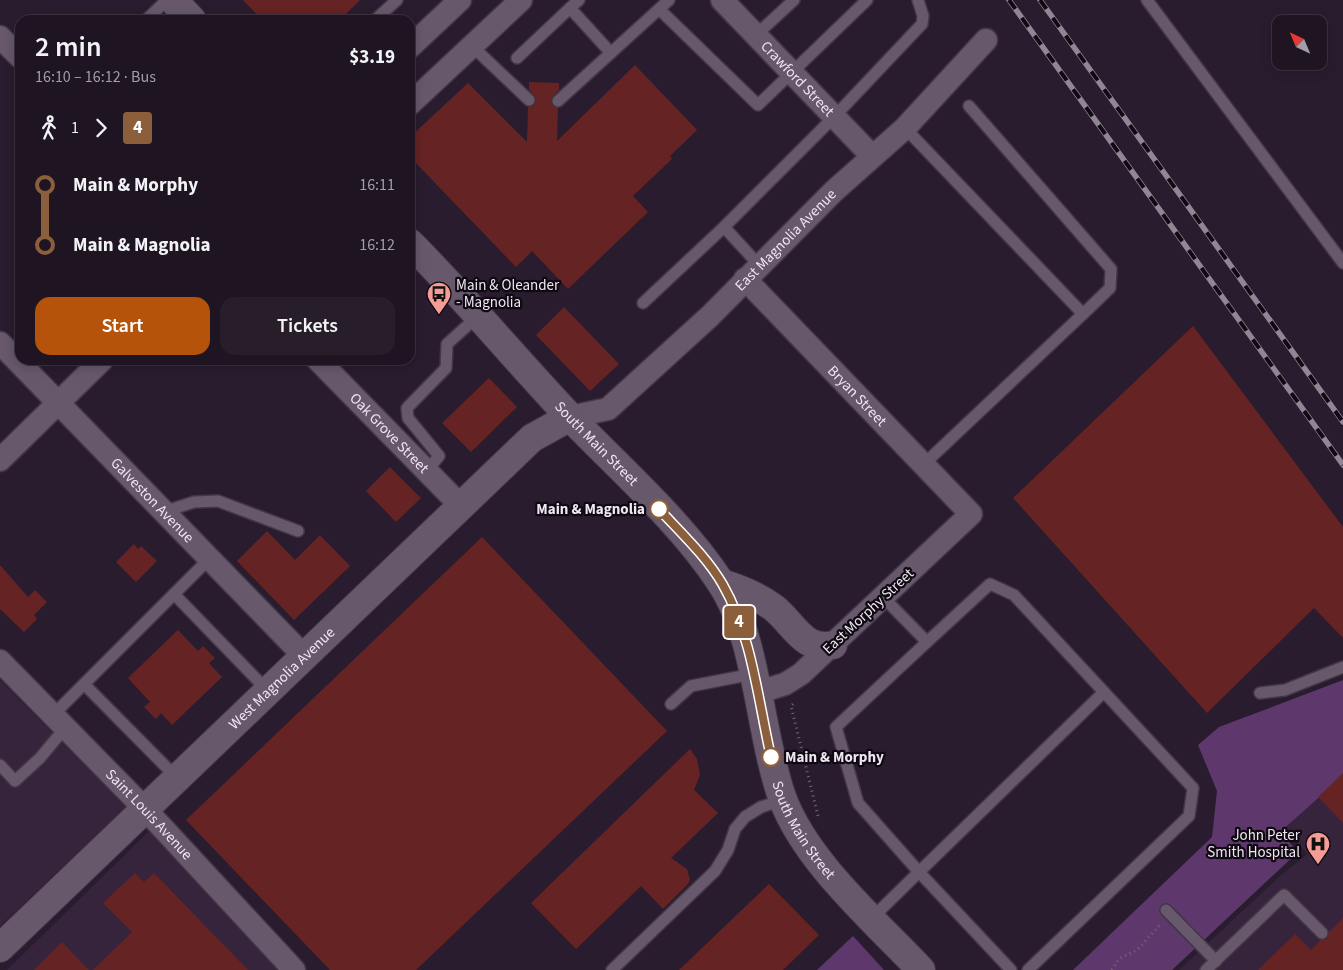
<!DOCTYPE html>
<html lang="en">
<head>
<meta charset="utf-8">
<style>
  :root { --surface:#1f1522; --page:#271e2a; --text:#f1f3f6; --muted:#a19fa5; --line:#3c3440; --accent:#b45309 }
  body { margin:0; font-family:"Source Sans 3",sans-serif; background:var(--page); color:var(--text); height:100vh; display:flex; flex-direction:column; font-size:19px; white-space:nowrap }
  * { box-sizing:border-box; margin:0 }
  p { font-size:16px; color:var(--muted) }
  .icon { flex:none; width:28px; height:28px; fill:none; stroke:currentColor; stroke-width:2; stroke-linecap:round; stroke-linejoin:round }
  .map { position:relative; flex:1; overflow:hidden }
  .sheet { position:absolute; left:15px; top:15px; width:400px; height:350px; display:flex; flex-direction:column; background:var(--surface); border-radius:15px; box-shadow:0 2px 12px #0003,0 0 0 1px var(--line) }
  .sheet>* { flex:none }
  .badge { padding:0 10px; border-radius:4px; font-size:18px; line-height:32px }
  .needle { width:32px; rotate:316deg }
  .buttons { position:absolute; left:1272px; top:15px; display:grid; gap:10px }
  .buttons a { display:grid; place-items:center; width:55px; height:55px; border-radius:10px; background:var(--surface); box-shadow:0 2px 12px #0003,0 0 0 1px var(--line); font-size:25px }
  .map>.badge { position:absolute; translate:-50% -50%; box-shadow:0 0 0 2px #fff }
  .legs { display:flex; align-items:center; gap:8px; height:55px; padding:0 20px; font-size:16px }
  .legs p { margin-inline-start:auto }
  .headline { display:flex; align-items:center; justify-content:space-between; height:85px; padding:0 20px }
  h1 { font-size:28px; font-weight:600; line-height:38px }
  .cta { display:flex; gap:10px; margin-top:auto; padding:10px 20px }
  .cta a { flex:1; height:58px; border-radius:15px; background:var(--accent); color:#fff; font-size:20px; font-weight:600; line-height:58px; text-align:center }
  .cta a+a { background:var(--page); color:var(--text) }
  ul { padding:0 20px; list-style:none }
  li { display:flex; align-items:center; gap:18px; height:60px; font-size:19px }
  li i { display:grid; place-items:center; width:8px; height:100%; margin:0 6px; background:currentColor }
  li i::after { content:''; width:12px; height:12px; margin:-6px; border:4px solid; border-radius:50%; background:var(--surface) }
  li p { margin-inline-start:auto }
  li:first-child i { background:linear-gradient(#0000 50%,currentColor 0) }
  li:last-child i { background:linear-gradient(currentColor 50%,#0000 0) }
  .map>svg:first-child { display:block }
</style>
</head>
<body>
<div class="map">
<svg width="1343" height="970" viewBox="0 0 1343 970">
  <rect width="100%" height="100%" fill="#291c2e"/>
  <g fill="#35243b">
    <polygon points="0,680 126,807 0,926"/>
    <polygon points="1343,759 1343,970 1179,970 1279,877 1307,854 1279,822"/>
    <polygon points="149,831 288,970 7,970"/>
  </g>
  <g fill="#5e386c">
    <polygon points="1343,680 1343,776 1280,832 1298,852 1172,970 1073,970 1212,837 1217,791 1198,745 1219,727"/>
    <polygon points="853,936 884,970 817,970"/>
  </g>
  <g fill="#662324">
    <polygon points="243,0 360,0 340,20 262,20"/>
    <polygon points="635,65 697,130 670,156 672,159 633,196 648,212 568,289 532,251 516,267 410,157 410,137 468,83 527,142 528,107 534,105 536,101 534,95 529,90 529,82 559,83 559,90 553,96 551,102 553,106 558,108 557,141"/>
    <polygon points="564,307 619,364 590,391 536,335"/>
    <polygon points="1193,326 1343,527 1343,638 1314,608 1207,713 1013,498"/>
    <polygon points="489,378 517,407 471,452 442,423"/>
    <polygon points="390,467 421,498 396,522 366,491"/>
    <polygon points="267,531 295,560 320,535 350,566 294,620 237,561"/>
    <polygon points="482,537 667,731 416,970 330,970 186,820"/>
    <polygon points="134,544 138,549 141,546 157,561 136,582 116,562"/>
    <polygon points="0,565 28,597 35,590 47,602 34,615 37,619 24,632 0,609"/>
    <polygon points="178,630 198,651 203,646 215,658 209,663 222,677 172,725 161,713 156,719 144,707 150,702 128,678"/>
    <polygon points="690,749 697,759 700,775 694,790 718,813 671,858 687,869 690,880 688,884 663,909 641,886 576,949 531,903"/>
    <polygon points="1343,773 1343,823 1318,797"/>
    <polygon points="135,873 144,882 154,873 248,970 93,970 132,932 103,903"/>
    <polygon points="769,884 819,935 783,970 679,970"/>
    <polygon points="1343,918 1343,970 1258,970 1295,934 1311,950 1320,940 1327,939 1329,932"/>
    <polygon points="62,942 89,970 34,970"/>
  </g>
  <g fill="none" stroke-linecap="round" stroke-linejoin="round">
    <defs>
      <g id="service">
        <polyline points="579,0 570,8 611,53"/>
        <polyline points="1147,0 1343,263"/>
        <polyline points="659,9 758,105 867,0"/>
        <polyline points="146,20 167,0"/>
        <polyline points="375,20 397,0"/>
        <polyline points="756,35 794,0"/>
        <polyline points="472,46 529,100"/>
        <polyline points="517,58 570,8"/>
        <polyline points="558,101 669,0"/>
        <polyline points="969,106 1111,269 1110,288 1083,314"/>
        <polyline points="905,128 1083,314 923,465"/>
        <polyline points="759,265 724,227 834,117 922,24 923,16 918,0"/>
        <polyline points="643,303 724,227"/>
        <polyline points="427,471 439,456 408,418 407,408 446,368 447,344 478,316"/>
        <polyline points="163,512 194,502 218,501 298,531"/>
        <polyline points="174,594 268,691"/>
        <polyline points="883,597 927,642 990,584 1014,595 1193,788 1189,816 1028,970"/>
        <polyline points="927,642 836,727 858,803 919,872 1104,692"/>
        <polyline points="84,684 177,778"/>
        <polyline points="1260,693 1285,690 1343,667"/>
        <polyline points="671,704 691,686 753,674"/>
        <polyline points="53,715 209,559"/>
        <polyline points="0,765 15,781 40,758 65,728"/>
        <polyline points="1166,910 1216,961"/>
        <polyline points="872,918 919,872 1011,970"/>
        <polyline points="612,970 715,871 728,850 735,829 745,817 761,807 783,800"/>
        <polyline points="1206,970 1284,895 1322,933"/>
      </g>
      <g id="minor">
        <path id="s1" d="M722 0 872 156"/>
        <polyline points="0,37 20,57"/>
        <polyline points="410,47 460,0"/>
        <polyline points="410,104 521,0"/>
        <path id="s2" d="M745 279 971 514 801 674 785 684 756 693"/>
        <path id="s3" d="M0 343 304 656"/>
        <path id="s4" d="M318 360 461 506"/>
        <path id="s5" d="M570 417 608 409 710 316 834 191 905 128 986 40"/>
        <polyline points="0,460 102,360"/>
        <path id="s6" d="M0 661 145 809 294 970"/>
      </g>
      <g id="tertiary">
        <polyline points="173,0 192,20"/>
        <path id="s7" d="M410 243C466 299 516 360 571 418 620 469 682 523 721 583 758 639 759 732 782 797 805 861 875 921 921 970"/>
        <path d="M721 583C741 589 758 596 774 608 794 624 804 652 833 645"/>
        <path id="s8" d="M0 948 532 438 570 417"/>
      </g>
    </defs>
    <use href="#service" stroke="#423746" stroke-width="14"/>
    <use href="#minor" stroke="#423746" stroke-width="25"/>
    <use href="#tertiary" stroke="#423746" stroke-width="30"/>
    <g stroke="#726777" stroke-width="3" stroke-dasharray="1 4" stroke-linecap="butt">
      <polyline points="793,704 791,706 818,816"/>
      <polyline points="1112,970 1119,959 1137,950 1160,925"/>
    </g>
    <use href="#service" stroke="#67586c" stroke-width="11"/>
    <use href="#minor" stroke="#67586c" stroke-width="22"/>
    <use href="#tertiary" stroke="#67586c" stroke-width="28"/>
    <defs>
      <g id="rail">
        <polyline points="1009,0 1343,465"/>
        <polyline points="1040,0 1343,422"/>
      </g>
    </defs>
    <use href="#rail" stroke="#908695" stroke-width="5.5"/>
    <use href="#rail" stroke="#0f0911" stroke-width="4" stroke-dasharray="11" stroke-linecap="butt"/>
  </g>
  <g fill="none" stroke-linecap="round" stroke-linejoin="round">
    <defs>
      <path id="line-1" d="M659 509C681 533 707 557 723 585 752 636 758 700 771 757"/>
    </defs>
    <use href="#line-1" stroke="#fff" stroke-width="11"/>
    <use href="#line-1" stroke="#8b5e3c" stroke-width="8"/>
  </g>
  <defs>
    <symbol id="bus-pin" viewBox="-11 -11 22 30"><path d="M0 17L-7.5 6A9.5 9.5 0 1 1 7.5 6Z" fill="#f59c96" stroke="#0f0911"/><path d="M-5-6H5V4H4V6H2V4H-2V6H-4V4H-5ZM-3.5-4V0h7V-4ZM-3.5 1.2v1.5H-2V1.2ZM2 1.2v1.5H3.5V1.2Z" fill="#111"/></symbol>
    <symbol id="hospital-pin" viewBox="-11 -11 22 30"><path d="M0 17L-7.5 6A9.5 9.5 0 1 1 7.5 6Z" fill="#f59c96" stroke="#0f0911"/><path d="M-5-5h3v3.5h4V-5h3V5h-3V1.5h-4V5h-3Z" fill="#111"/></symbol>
  </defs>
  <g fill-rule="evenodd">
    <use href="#bus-pin" x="425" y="280" width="28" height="38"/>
    <use href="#hospital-pin" x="1304" y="830" width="28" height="38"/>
  </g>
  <g fill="#fff" stroke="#8b5e3c" stroke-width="2.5">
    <circle cx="659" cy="509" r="9"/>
    <circle cx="771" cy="757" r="9"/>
  </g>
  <g text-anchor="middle" stroke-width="4.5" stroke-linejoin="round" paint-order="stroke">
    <g font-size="15" fill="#eee6f2" stroke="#0f0911">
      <text dy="5" stroke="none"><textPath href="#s1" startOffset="109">Crawford Street</textPath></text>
      <text dy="5" stroke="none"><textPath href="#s5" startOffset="284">East Magnolia Avenue</textPath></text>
      <text dy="5" stroke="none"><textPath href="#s2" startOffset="162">Bryan Street</textPath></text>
      <text dy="5" stroke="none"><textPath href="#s4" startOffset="102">Oak Grove Street</textPath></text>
      <text dy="5" stroke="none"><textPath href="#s7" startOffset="274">South Main Street</textPath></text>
      <text dy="5" stroke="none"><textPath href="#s3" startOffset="219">Galveston Avenue</textPath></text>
      <text transform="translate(868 611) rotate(-43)" y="5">East Morphy Street</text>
      <text dy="5" stroke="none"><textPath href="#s8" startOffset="390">West Magnolia Avenue</textPath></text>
      <text dy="5" stroke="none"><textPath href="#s6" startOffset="214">Saint Louis Avenue</textPath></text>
      <text dy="5" stroke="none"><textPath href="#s7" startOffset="724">South Main Street</textPath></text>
    </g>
    <g font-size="15" fill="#eee6f2" stroke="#0f0911" text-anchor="start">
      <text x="456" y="290">Main &amp; Oleander<tspan x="456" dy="17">- Magnolia</tspan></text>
      <text x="1300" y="840" text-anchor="end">John Peter<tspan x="1300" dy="17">Smith Hospital</tspan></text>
    </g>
    <g font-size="15" font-weight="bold" fill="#eee6f2" stroke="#0f0911" text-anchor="end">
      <text x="645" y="514">Main &amp; Magnolia</text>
      <text x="785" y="762" text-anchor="start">Main &amp; Morphy</text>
    </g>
  </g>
</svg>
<div class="buttons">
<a><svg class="needle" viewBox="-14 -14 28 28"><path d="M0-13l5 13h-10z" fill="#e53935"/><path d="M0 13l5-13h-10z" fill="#a19fa5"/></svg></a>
</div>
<b class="badge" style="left:739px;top:622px;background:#8b5e3c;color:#fff">4</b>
<section class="sheet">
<div class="headline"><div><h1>2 min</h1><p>16:10 – 16:12 · Bus</p></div><b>$3.19</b></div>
<div class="legs"><svg class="icon" aria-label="walk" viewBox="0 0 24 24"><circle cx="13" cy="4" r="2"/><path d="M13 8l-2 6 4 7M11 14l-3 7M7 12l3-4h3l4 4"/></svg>1<svg class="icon" aria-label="forward" viewBox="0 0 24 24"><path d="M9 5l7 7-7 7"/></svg><b class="badge" style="background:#8b5e3c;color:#fff">4</b></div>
<ul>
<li><i style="color:#8b5e3c"></i><b>Main &amp; Morphy</b><p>16:11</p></li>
<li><i style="color:#8b5e3c"></i><b>Main &amp; Magnolia</b><p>16:12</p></li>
</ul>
<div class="cta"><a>Start</a><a>Tickets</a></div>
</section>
</div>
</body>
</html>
